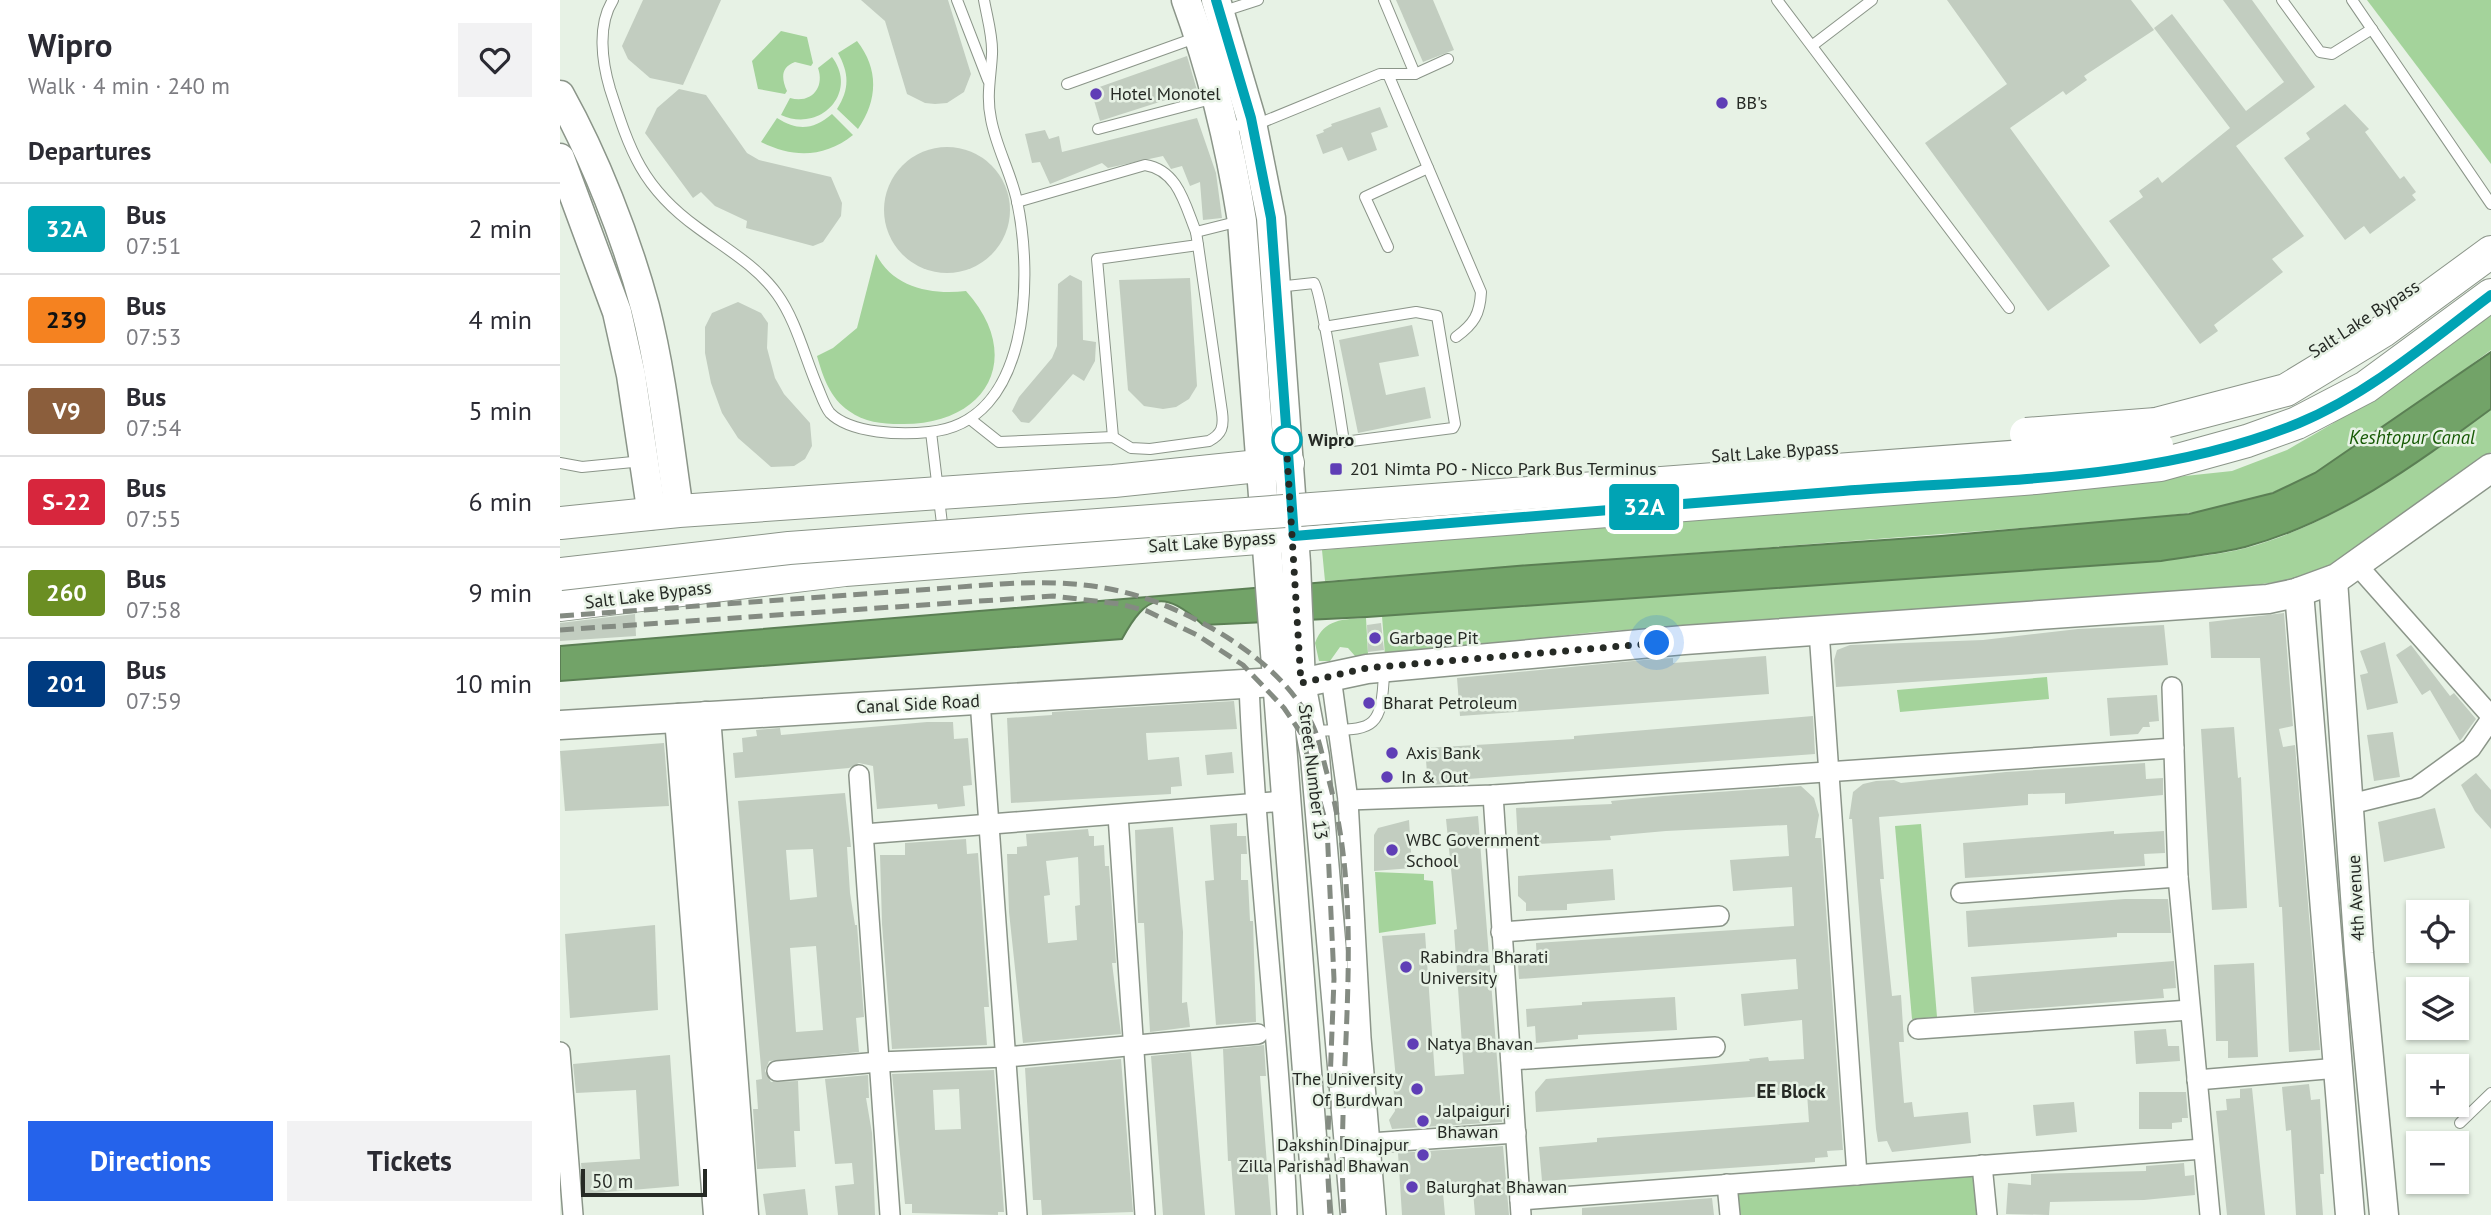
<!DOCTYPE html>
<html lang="en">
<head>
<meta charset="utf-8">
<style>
  :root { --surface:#fff; --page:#f2f2f3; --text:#2b2b33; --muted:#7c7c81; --line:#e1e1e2; --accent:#2563eb }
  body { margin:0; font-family:"PT Sans",sans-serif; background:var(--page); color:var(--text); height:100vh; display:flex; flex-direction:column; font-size:26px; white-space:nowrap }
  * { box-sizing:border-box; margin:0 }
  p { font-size:23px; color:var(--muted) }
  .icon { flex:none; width:38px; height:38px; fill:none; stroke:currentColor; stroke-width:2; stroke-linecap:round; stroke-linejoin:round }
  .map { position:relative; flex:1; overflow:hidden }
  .sheet { display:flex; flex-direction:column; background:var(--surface); width:560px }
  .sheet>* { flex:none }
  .badge { padding:0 14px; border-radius:5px; font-size:24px; line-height:46px }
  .tools { position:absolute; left:1846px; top:900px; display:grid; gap:14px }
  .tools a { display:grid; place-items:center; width:63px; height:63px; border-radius:0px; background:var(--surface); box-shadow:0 2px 5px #0004; font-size:35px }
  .scale { position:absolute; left:21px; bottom:18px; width:126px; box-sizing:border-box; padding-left:7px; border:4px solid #262a25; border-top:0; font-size:19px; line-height:24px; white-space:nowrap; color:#262a25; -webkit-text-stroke:5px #e7f2e5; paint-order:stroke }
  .you { position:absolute; width:35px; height:35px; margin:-18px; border:5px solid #fff; border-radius:50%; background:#1a73e8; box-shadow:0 0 0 10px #1a73e833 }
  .map>.badge { position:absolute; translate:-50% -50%; box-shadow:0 0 0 4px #fff }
  h2 { padding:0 28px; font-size:26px; line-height:63px }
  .round { display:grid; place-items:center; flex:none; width:74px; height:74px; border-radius:0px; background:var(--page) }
  .summary { display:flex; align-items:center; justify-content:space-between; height:119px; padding:0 28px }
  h1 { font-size:33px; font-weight:700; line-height:52px }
  .primary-button { display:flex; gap:14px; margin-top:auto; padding:14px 28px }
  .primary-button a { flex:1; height:80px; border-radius:0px; background:var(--accent); color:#fff; font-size:28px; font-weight:700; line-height:80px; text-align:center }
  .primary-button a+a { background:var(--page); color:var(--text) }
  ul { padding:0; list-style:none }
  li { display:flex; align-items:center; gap:21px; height:91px; padding:0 28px; border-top:2px solid var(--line) }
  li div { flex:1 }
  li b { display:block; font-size:26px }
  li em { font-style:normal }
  li .badge { min-width:77px; font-weight:700; text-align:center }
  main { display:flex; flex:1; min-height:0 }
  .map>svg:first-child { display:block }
</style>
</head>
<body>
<main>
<section class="sheet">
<div class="summary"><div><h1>Wipro</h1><p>Walk · 4 min · 240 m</p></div><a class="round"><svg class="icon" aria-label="heart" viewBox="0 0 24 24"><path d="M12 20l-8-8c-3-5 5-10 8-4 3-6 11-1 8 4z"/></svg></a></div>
<h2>Departures</h2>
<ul>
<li><span class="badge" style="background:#00a3b4;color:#fff">32A</span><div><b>Bus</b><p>07:51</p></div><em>2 min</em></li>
<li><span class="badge" style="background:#f58220;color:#111">239</span><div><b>Bus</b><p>07:53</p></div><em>4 min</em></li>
<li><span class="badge" style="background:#8b5e3c;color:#fff">V9</span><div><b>Bus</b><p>07:54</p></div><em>5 min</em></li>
<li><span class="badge" style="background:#d7263d;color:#fff">S-22</span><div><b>Bus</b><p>07:55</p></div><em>6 min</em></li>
<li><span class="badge" style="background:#6b8e23;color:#fff">260</span><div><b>Bus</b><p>07:58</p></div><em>9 min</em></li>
<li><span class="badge" style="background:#003b80;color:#fff">201</span><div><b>Bus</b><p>07:59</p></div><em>10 min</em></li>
</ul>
<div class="primary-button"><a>Directions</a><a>Tickets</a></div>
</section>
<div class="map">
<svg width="1931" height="1215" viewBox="0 0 1931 1215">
  <rect width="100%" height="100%" fill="#e7f2e5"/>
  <g fill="#a4d39b">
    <polygon points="1807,0 1931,0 1931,164"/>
    <path d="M221 31 247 37 253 63 251 66 235 62C221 67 221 78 227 91L225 94 198 89 192 61Z"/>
    <path d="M297 41C319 69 318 100 298 129L277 109C290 89 289 73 278 53Z"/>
    <path d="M272 57C299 93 260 133 221 115L230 98C251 104 265 88 258 68Z"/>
    <path d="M272 114 293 135C264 158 233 158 201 142L217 118C238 131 253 130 272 114Z"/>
    <path d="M316 254C333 288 372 295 406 291 466 358 426 426 340 424 322 424 304 422 289 411 270 398 263 377 257 356L273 348 297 328Z"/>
    <path d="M1931 313V350C1862 400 1793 461 1713 492 1667 510 1617 515 1567 520L765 581 762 550 1445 495 1672 471 1727 450 1772 424Z"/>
    <path d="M1931 409V452C1879 491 1811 551 1751 573 1723 583 1694 585 1665 588L1036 632 825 655 822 616 1601 561C1629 557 1659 555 1686 548 1778 523 1855 465 1931 409Z"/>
    <path d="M806 618 808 654 795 656 788 648 780 647 770 661H759L755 643C764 619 783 619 806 618Z"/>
    <polygon points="1487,677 1489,699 1340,712 1337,690"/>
    <polygon points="1361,824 1377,1017 1352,1019 1335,826"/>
    <polygon points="815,872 864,874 864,880 873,881 876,924 819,933"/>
    <polygon points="1417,1173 1421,1215 1175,1215 1173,1190"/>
  </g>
  <path fill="#72a368" stroke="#5b7f54" stroke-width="2" d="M1931 352V409C1855 465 1778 522 1685 547 1658 554 1629 556 1601 561L807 617 643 625C604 590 587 593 562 639L0 681V646L957 566 1381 536 1629 514 1713 493 1755 473Z"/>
  <g fill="#c2cdc0" fill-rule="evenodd">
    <polygon points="83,0 161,0 123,85 90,78 68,59 62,46"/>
    <polygon points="301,0 388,0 411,74 404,92 387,103 375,104 365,103 347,94 325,21"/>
    <polygon points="836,0 873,0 894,50 863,62"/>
    <polygon points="1387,0 1571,0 1594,30 1524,76 1527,80 1506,95 1503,91 1450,128 1550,266 1488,311 1365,143 1447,84"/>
    <polygon points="1663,0 1692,0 1755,87 1676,146 1744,236 1712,259 1723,272 1654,325 1658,331 1640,344 1549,221 1583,197 1579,191 1598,177 1602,183 1670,128 1594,28 1612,14 1686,111 1724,82"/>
    <polygon points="627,56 637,90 540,121 531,90"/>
    <polygon points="119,89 146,95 187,153 199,160 271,177 282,203 281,216 263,242 253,246 186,228 187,221 155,206 141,192 133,198 85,133 97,108"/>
    <polygon points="1785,104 1809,129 1805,132 1840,179 1844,176 1856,192 1852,195 1856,200 1810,234 1804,226 1785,240 1724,158 1750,139 1746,133"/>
    <polygon points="820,107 828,127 811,133 817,150 788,161 782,147 763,154 756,135 764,132 763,130 772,126 771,124"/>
    <polygon points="637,118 656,173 662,218 643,220 640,182 630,186 622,166 611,169 603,156 548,168 542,163 490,184 480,162 472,163 465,134 485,130 489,139 499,136 502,152"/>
    <circle cx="387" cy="210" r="63"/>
    <polygon points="510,275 522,281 523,340 536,342 535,361 524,381 513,374 475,417 469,423 461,422 452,411 459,397 492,358 497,346 498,284"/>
    <polygon points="630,278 637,386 629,399 616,407 603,409 584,406 568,390 559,280"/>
    <polygon points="178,302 201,313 208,323 207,348 215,378 224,394 250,423 252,446 245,459 234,466 211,467 178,438 162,413 151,383 145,353 145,327 152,313"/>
    <polygon points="852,325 859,356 819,363 826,395 865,387 871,418 798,433 779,340"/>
    <polygon points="1724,613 1733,726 1719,729 1723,747 1735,745 1760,1050 1729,1052 1722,907 1719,907 1700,658 1651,658 1649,622"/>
    <polygon points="75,614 76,636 0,641 0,623"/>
    <polygon points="821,623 824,650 808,652 807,625"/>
    <polygon points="1604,625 1608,665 1276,687 1274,660 1277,650 1290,645 1423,640 1518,629"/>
    <polygon points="1825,642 1838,703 1807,710 1800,675 1808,673 1800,651"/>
    <polygon points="1851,645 1890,696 1894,693 1916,719 1900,741 1870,690 1862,695 1836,655"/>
    <polygon points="1206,656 1209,694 900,716 897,678 1094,659 1113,658 1113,663"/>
    <polygon points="1597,695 1599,721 1589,722 1590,727 1583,727 1578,734 1550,736 1547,698"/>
    <polygon points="674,701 677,729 586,733 588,760 619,757 622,786 611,787 611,794 451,803 447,718 492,715 492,712"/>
    <polygon points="1253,716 1255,754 908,779 908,783 868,785 865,748 1014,739 1014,736"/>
    <polygon points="367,722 393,722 394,739 408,738 412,785 403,786 405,806 378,809 377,804 317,809 313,766 299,763 289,768 175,778 173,753 183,752 182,738 197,736 196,730 220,728 221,735"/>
    <polygon points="1674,727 1678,778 1681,777 1687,908 1652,910 1641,729"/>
    <polygon points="1833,732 1840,777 1814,781 1807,735"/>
    <polygon points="104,743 109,806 5,811 0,751"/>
    <polygon points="672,752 674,773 647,775 645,755"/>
    <polygon points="1585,763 1586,779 1603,778 1603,795 1505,804 1505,793 1468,794 1468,805 1319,817 1324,879 1320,879 1332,996 1341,995 1344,1042 1339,1042 1344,1103 1352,1102 1354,1117 1408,1112 1411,1143 1332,1152 1327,1141 1318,1142 1316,1129 1292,819 1289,819 1293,792 1303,784 1316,781 1334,780 1341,783 1446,772"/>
    <polygon points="1916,773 1931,790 1931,829 1915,811 1901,785"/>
    <polygon points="1241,786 1254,798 1259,815 1255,838 1261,838 1283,1150 1267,1151 1268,1157 1255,1158 1255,1162 982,1181 979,1147 1037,1142 1037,1138 1249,1122 1247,1093 976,1112 975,1092 986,1079 1190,1061 1189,1059 1208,1057 1209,1061 1244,1059 1242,1020 1184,1026 1181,994 1238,989 1236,959 959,979 958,963 977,962 976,943 1234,926 1232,887 1173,891 1170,860 1229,856 1227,825 1106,831 1050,836 1051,840 958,845 956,808 1052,804 1051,801 1103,796"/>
    <path d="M285 793 291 847H287L290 893 295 925H297L304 1017 296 1018 299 1052 209 1061 205 1071 211 1082 238 1081 240 1131H234L236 1167 197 1169 193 1109H198L196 1080 202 1079 178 801ZM253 849 257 897 230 900 226 850ZM256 946 263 1030 236 1032 230 948Z"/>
    <polygon points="1875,808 1885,848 1824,862 1818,822"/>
    <polygon points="918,816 942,1122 832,1129 829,1120 835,1111 833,1080 836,1079 822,936 865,933 875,1076 904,1074 894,930 897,929 886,819"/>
    <polygon points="849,820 852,868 814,871 814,835 818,828"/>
    <polygon points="677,823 677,836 686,836 687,854 681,854 681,880 688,880 690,921 693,921 696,1022 656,1025 645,881 654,880 650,825"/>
    <polygon points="613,827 623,932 622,1003 627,1002 630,1027 590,1032 584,923 578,923 575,830"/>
    <path d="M528 829 529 836H534V846L544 845 545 866H549L556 963H552L561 1034 463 1043 449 912 447 854H457V847L467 846 466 834ZM518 857 520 905 515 906 517 940 488 943 484 896 490 895 486 861Z"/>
    <polygon points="1554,831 1554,834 1604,831 1605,853 1584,854 1585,866 1405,878 1403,843"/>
    <polygon points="406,839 407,854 418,853 429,1007 424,1007 427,1045 332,1049 322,924 320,855 345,855 345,843"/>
    <polygon points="1053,869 1055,900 1007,904 1007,910 966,911 966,903 958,896 958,876"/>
    <polygon points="1565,899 1608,899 1611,933 1557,933 1557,937 1408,947 1406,911"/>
    <polygon points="95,925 98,1010 10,1018 5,934"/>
    <polygon points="1614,961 1616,988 1603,989 1604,998 1414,1013 1411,977"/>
    <polygon points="1694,963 1698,1057 1668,1058 1668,1041 1656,1041 1654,965"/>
    <polygon points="1115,997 1117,1030 1018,1035 1018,1039 976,1043 975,1026 967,1027 966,1009 1022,1005 1022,1002"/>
    <polygon points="1606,1029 1608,1046 1619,1046 1620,1061 1576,1064 1574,1031"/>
    <polygon points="704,1045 706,1076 700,1076 711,1215 675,1215 671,1161 668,1161 663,1049"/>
    <polygon points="631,1052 645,1215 603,1215 591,1056"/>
    <polygon points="110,1055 119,1186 24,1194 21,1163 80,1159 76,1090 16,1093 13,1064"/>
    <polygon points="561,1059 573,1212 482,1215 481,1200 473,1200 465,1068"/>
    <path d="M434 1070 444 1212H438V1215L352 1213V1204H345L332 1074ZM399 1089 401 1129 375 1130 373 1090Z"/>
    <polygon points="308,1075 309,1098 306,1098 312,1133 315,1215 278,1215 275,1186 294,1184 292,1163 275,1164 265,1079"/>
    <polygon points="1749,1084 1751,1100 1760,1099 1764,1174 1760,1174 1763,1215 1736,1215 1731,1130 1726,1131 1722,1087"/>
    <polygon points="1692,1088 1705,1215 1667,1215 1656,1111 1667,1110 1666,1099 1680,1098 1680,1089"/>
    <polygon points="1579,1092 1626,1092 1628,1118 1622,1118 1622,1122 1612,1123 1612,1129 1579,1129"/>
    <polygon points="1514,1102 1517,1132 1476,1136 1473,1105"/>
    <polygon points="943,1146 949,1215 915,1215 913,1191 883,1193 885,1215 842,1215 838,1153"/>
    <polygon points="1624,1163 1625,1176 1634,1175 1635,1195 1584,1200 1490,1202 1489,1215 1446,1214 1448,1183 1471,1185 1471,1174 1586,1171 1586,1166"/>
    <polygon points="245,1189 248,1215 206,1215 203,1194"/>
    <polygon points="1152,1198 1154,1215 1022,1215 1022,1208"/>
  </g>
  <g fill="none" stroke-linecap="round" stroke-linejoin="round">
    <defs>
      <g id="lane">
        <path d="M53 0C37 25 42 62 50 89 70 151 82 188 138 228 165 248 197 266 217 294 236 320 245 358 258 388 261 395 265 407 270 413 291 434 342 435 369 432 471 423 473 276 457 201 451 173 436 147 431 119 426 96 431 76 432 54 433 37 427 17 424 0"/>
        <polyline points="397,0 428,80"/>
        <polyline points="824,0 855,74"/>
        <polyline points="1217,0 1449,308"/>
        <polyline points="1722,0 1760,52 1772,54 1812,29"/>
        <polyline points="1792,0 1931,204"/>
        <polyline points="661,12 698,0"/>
        <polyline points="1253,45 1312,0"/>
        <path d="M828 74 921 292C920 314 914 324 896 337"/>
        <polyline points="507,84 635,38"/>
        <polyline points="664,125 693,126 820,74 855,74 888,59"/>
        <polyline points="538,129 655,98"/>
        <path d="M457 202 585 165C618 170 625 205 636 232L680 221"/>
        <polyline points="828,247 805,197 868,168"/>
        <path d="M717 287 754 283C761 290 781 422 784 442L893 428 895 424 877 316 856 312 764 327"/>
        <path d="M410 419 439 442 553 437 571 448 590 449 649 441C662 434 664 427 662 412L638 245"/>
        <polyline points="371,432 383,532"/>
        <polyline points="553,437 537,259 638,245 636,232"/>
        <polyline points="0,463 22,467 83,461"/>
        <path d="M754 731C810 728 822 736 824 671"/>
        <polyline points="1900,1123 1931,1093"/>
      </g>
      <g id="street">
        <polyline points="1797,565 1931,716"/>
        <polyline points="1259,631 1297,1175"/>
        <polyline points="771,677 788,800 801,1038 816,1215"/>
        <path d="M689 684C696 861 720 1037 727 1215"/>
        <polyline points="1612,687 1618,877 1650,1215"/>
        <polyline points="420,700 457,1215"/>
        <polyline points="299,775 330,1215"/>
        <polyline points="933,795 961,1215"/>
        <polyline points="788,800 933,795 1614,748"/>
        <polyline points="1791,804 1856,788 1911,748 1931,719"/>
        <polyline points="558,815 585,1215"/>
        <polyline points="304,834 724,801"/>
        <polyline points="1401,893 1618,877"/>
        <polyline points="941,932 1159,916"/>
        <polyline points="1358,1029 1630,1010"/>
        <polyline points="0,1052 13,1215"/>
        <polyline points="951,1060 1155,1047"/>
        <polyline points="217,1071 319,1062 446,1057 698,1034"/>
        <polyline points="1637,1080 1778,1068"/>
        <polyline points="810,1143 956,1133"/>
        <polyline points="1422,1165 1427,1215"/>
        <polyline points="1167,1184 1170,1215"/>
        <polyline points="960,1200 1643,1149"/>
      </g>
      <g id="secondary">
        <path d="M626 0C652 71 670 146 682 221L758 1215"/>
        <polyline points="656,0 691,118 711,218 736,563 741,683 755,757 795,1215"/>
        <path d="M0 95C35 158 66 237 85 307 102 374 109 443 119 511"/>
        <polyline points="0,158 57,312 71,375 92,515"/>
        <polyline points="1773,580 1799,953 1824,1215"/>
        <polyline points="1739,592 1790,1215"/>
        <polyline points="741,683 807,669 1124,640 1708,599 1736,593 1777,578 1931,468"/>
        <polyline points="146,716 184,1215"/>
        <polyline points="119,718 158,1215"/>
        <polyline points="0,725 717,682"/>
      </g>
      <g id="primary">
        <polyline points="1596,424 1726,390 1823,331 1931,252"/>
        <polyline points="0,523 119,511 554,481 728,463"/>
        <polyline points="0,605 285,570 1475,478 1600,465 1687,441 1737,423 1806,387 1931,295"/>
      </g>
    </defs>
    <use href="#lane" stroke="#8b9589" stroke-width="12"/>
    <use href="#street" stroke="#8b9589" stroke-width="22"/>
    <use href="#secondary" stroke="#8b9589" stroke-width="31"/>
    <use href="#primary" stroke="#8b9589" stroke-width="34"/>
    <use href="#lane" stroke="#fff" stroke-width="10"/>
    <use href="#street" stroke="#fff" stroke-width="19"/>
    <use href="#secondary" stroke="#fff" stroke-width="28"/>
    <use href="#primary" stroke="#fff" stroke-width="32"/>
    <g stroke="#848b82" stroke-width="5" stroke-dasharray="14 7" stroke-linecap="butt">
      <path d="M0 616 441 584C520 579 576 587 646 625 687 647 732 682 753 726 760 741 763 760 768 777 808 918 775 1070 784 1215"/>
      <polyline points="0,630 493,596 560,604 587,611 637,635 683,665 724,708 741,733 767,827 774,979 767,1160 770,1215"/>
    </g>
    <defs>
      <g id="primary-bridge">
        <polyline points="1466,434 1596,424"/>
        <polyline points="0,574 229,548 1597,446"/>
      </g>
    </defs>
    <use href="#primary-bridge" stroke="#8b9589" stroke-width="34" stroke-linecap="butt"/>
    <use href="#primary-bridge" stroke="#fff" stroke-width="32"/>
  </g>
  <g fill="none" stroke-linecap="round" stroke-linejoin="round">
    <defs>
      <path id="line" d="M656 0 691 118 711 218 734 536C917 521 1100 505 1283 491 1436 479 1595 482 1739 423 1810 393 1870 341 1931 295"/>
    </defs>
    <use href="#line" stroke="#fff" stroke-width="16"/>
    <use href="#line" stroke="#00a3b4" stroke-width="10"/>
    <polyline stroke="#262a25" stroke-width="7" stroke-dasharray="0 12.6" points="727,440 726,437 741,683 807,668 1097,643"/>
  </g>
  <g fill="#5f3eb6" stroke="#e7f2e5" stroke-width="2.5">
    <circle cx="536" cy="94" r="7"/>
    <circle cx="1162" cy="103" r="7"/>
    <rect x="769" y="462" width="14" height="14" rx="3.5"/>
    <circle cx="815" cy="638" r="7"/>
    <circle cx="809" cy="703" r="7"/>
    <circle cx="832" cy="753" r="7"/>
    <circle cx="827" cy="777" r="7"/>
    <circle cx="832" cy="850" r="7"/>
    <circle cx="846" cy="967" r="7"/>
    <circle cx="853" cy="1044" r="7"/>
    <circle cx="857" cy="1089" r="7"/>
    <circle cx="863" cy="1121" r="7"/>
    <circle cx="863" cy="1155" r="7"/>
    <circle cx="852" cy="1187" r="7"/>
  </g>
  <circle fill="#fff" stroke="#00a3b4" stroke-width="3.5" cx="727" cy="440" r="14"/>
  <g text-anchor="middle" stroke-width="5" stroke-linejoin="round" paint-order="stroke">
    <g font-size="18" fill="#262a25" stroke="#e7f2e5" text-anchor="start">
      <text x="550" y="100">Hotel Monotel</text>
      <text x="1176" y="109">BB's</text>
      <text x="790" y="475">201 Nimta PO - Nicco Park Bus Terminus</text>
      <text x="829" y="644">Garbage Pit</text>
      <text x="823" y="709">Bharat Petroleum</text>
      <text x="846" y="759">Axis Bank</text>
      <text x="841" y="783">In &amp; Out</text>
      <text x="846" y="846">WBC Government<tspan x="846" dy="21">School</tspan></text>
      <text x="860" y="963">Rabindra Bharati<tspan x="860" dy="21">University</tspan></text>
      <text x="867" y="1050">Natya Bhavan</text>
      <text x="843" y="1085" text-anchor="end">The University<tspan x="843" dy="21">Of Burdwan</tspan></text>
      <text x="877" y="1117">Jalpaiguri<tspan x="877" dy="21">Bhawan</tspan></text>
      <text x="849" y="1151" text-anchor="end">Dakshin Dinajpur<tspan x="849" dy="21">Zilla Parishad Bhawan</tspan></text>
      <text x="866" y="1193">Balurghat Bhawan</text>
    </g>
    <g font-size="18" fill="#262a25" stroke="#e7f2e5">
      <text transform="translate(1804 319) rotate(-33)" y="6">Salt Lake Bypass</text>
      <text transform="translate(1215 452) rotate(-4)" y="6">Salt Lake Bypass</text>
      <text transform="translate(652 542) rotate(-4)" y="6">Salt Lake Bypass</text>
      <text transform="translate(88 595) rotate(-7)" y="6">Salt Lake Bypass</text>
      <text transform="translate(358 704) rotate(-3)" y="6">Canal Side Road</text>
      <text transform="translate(753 772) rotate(83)" y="6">Street Number 13</text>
      <text transform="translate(1796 898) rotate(-93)" y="6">4th Avenue</text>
    </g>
    <g font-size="18" font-weight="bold" fill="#262a25" stroke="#e7f2e5" text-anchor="start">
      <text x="748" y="446">Wipro</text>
    </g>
    <g font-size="19" font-style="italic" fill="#175a05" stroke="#e7f2e5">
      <text x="1852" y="444">Keshtopur Canal</text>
    </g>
    <g font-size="19" font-weight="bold" fill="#262a25" stroke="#e7f2e5">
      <text x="1231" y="1098">EE Block</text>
    </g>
  </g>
</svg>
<div class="tools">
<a><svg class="icon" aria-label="locate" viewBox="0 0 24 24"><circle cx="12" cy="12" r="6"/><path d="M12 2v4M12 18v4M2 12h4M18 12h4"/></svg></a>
<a><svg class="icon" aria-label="layers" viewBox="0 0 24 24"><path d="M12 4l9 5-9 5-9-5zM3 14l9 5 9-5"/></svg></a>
<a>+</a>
<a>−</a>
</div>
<div class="scale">50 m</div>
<div class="you" style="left:1097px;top:643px"></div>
<b class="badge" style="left:1084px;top:507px;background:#00a3b4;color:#fff">32A</b>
</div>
</main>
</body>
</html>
